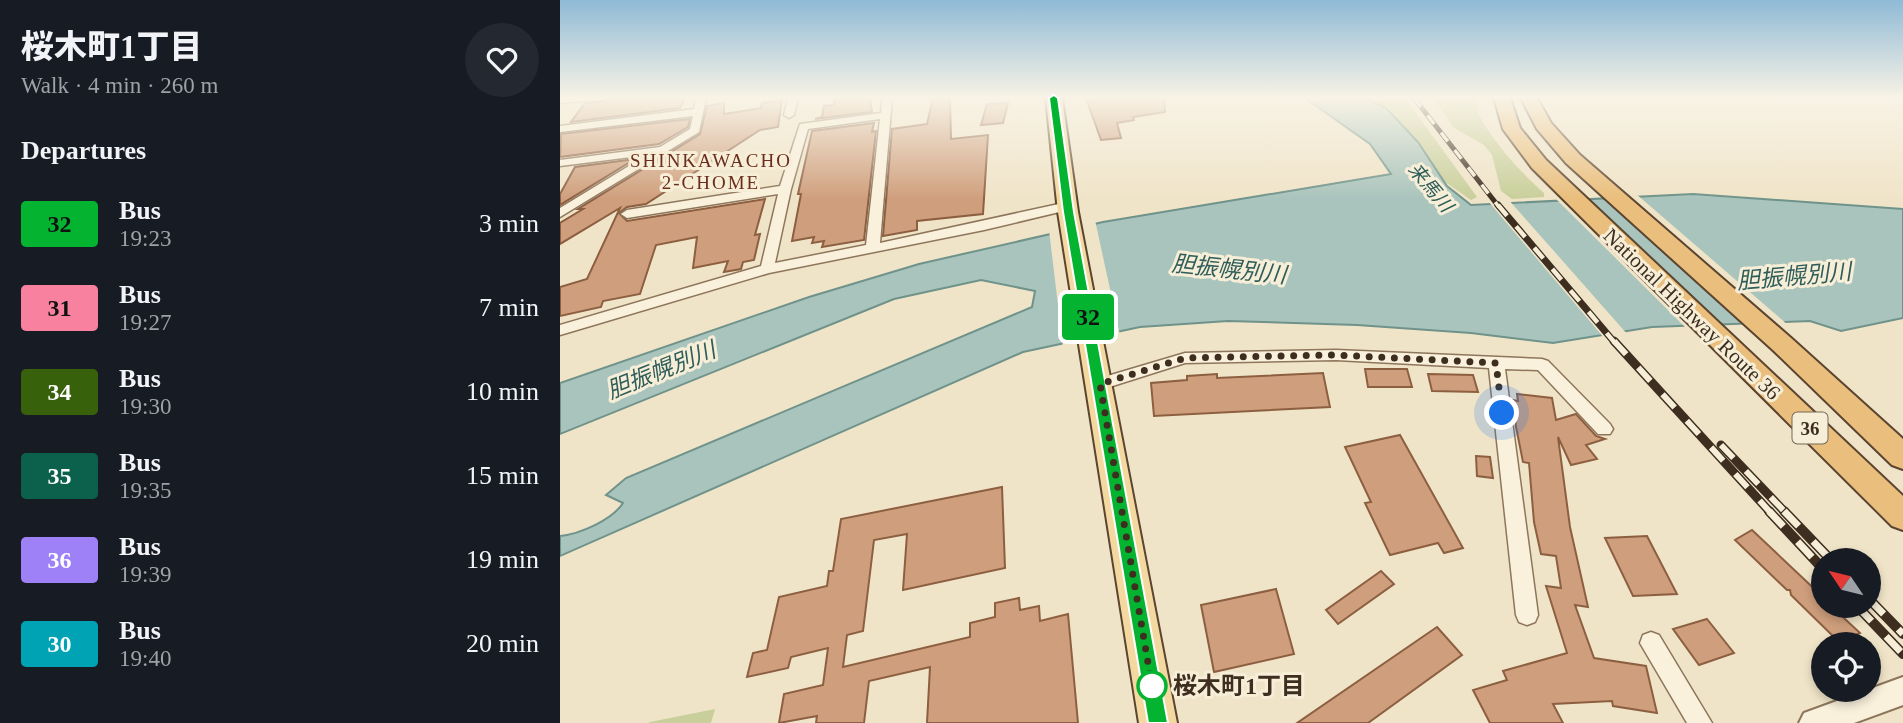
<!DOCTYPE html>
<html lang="en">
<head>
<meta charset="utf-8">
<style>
  :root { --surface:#171b24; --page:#242831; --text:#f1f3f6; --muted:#9ea1a6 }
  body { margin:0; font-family:"Times New Roman","Noto Sans JP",serif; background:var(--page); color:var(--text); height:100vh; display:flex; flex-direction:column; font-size:26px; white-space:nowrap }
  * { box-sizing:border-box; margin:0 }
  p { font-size:23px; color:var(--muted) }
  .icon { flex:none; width:38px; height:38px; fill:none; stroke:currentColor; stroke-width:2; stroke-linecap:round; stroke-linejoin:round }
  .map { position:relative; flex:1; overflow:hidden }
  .details { display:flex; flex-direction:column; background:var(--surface); width:560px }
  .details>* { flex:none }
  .badge { padding:0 14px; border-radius:5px; font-size:24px; line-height:46px }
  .needle { width:46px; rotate:305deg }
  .controls { position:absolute; left:1251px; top:548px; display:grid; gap:14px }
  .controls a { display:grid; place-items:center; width:70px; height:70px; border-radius:50%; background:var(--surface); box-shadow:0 4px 10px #0003; font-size:35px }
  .you { position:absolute; width:35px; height:35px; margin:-18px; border:5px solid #fff; border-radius:50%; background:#1a73e8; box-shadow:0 0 0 10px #1a73e833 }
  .map>.badge { position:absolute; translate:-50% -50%; box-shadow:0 0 0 4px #fff }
  h2 { padding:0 21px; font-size:26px; line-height:63px }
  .round { display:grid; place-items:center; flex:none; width:74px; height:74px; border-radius:37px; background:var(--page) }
  .headline { display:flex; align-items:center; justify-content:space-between; height:119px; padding:0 21px }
  h1 { font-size:33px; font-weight:800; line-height:52px }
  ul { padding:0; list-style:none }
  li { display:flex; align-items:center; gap:21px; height:84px; padding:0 21px }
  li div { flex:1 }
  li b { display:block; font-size:26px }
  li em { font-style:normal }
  li .badge { min-width:77px; font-weight:700; text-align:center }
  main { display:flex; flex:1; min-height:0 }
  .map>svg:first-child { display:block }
</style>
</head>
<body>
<main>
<section class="details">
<div class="headline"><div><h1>桜木町1丁目</h1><p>Walk · 4 min · 260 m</p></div><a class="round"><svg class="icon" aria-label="heart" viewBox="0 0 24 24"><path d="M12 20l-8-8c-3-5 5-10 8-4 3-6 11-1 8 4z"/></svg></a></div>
<h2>Departures</h2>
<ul>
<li><span class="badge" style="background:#04b431;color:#111">32</span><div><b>Bus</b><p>19:23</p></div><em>3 min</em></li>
<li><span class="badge" style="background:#f7819f;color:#111">31</span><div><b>Bus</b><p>19:27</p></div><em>7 min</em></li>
<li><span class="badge" style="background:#38610b;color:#fff">34</span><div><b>Bus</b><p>19:30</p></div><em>10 min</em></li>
<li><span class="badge" style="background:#0b614b;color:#fff">35</span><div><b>Bus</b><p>19:35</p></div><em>15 min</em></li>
<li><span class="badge" style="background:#9f81f7;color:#fff">36</span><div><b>Bus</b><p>19:39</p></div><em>19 min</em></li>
<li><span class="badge" style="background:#00a3b4;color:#fff">30</span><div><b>Bus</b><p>19:40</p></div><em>20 min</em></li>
</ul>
</section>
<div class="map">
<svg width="1343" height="723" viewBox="0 0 1343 723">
  <rect width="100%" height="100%" fill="#f0e4c8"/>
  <g fill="#c9cf9b">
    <polygon points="819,98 845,98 917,197 911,200 871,172 804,101"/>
    <path d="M873 98H918C920 104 916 108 918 113 932 141 961 173 984 193V197L952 199 941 191 932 155 924 145 894 128Z"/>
    <polygon points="155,709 151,723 88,723 90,722"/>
  </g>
  <path fill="#a9c4bc" stroke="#6f938a" stroke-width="2" d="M745 98H805L826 108 858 142 887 186 911 205 1133 194 1343 209V318L1281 331 1250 321 1092 327 993 343 911 333 797 325 668 321 580 327 463 352 0 556V536C20 534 52 520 63 503L46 495 66 478 472 307 475 291 421 280 334 299 0 434V383L249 297 359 264 543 222 831 174 810 144Z"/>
  <g fill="#f0e4c8">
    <polygon points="1075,193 1228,325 1188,327 1044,195"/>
    <polygon points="1020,196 1161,328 1127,329 996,199"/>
    <polygon points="948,199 1068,335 1044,338 928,201"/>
    <polygon points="535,220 560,335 503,347 489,230"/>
  </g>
  <g fill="#cf9f7d" stroke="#8d5f41" stroke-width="2">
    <polygon points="46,98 125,98 120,108 11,122 25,103 44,101"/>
    <polygon points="275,98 310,98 312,112 255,119 262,117 264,106 274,105"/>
    <polygon points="373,98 390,98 391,139 428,135 423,214 357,221 357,230 323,236 332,129 367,124"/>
    <polygon points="526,98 604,98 605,112 573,117 574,120 557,123 561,138 541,140"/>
    <polygon points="222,100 218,127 200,130 86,204 67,207 59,213 67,221 205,199 195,235 200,234 194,260 183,262 181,269 164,272 168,261 133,268 137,237 96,245 80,294 43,301 41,307 0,316 0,287 27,279 60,208 0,244 0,223 23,209 18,209 140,134 147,106 164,103 164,114 201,108 202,103"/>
    <polygon points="448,103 443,123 421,125 427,104"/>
    <polygon points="130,119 128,127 99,144 0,157 1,134"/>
    <polygon points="314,123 312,132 316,131 304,240 262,247 264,241 252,243 254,237 232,241 241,194 238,194 252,131"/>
    <polygon points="75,159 0,205 0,194 15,167"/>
    <polygon points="805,369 847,369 852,387 808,387"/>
    <polygon points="763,373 770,407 594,416 591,383 627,380 627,376 657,374 657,378"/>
    <polygon points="868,374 913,375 918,392 872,391"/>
    <polygon points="957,394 992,398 996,420 1016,414 1036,436 1045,439 1026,445 1037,459 1011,465 998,437 1010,527 1028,607 1015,605 1034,658 1086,666 1097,713 1053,706 1052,701 993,704 1003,723 930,723 913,690 947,680 943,671 1007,653 986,586 1001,588 996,556 981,554 974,522 969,463 963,462 956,427 953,400 958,401"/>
    <polygon points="840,435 903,548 884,553 878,543 830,555 805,503 811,502 785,447"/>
    <polygon points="916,456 930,457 933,478 917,476"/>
    <polygon points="442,487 445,568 343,590 347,534 314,540 303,631 287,635 283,667 410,637 410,623 435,617 435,603 459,598 460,610 479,606 480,621 508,614 518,723 367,723 370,667 309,681 304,723 256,723 257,716 219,723 224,694 263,685 268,648 231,657 228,668 187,677 193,653 207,650 219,597 267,586 269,571 273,571 281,519"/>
    <polygon points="1192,530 1264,598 1264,606 1271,606 1300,633 1280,643 1231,595 1230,590 1227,590 1175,540"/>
    <polygon points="1087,536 1117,594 1073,596 1045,538"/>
    <polygon points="821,571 834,584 778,624 766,610"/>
    <polygon points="716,589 734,654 654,672 641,605"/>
    <polygon points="1147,619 1174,653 1139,665 1113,629"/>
    <polygon points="877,627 902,655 808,723 737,723"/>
  </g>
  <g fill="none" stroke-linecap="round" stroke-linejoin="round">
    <defs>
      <g id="minor">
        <polygon points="0,98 28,98 23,101 0,103"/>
        <polygon points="136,98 146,98 139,132 0,217 0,208 87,155 0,166 0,160 100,147 130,129 133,116 0,132 0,126 134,109"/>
        <polygon points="228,98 238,98 234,115 229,118 224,115"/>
        <path d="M322 98H332L320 243 508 202 514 206 512 209 424 230 209 273 0 335V325L201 266 218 194 67 218 61 214 67 210 220 186 240 124 321 113ZM320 119 306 245 215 263 231 189 248 129Z"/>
        <polygon points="776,350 982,359 988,361 1050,424 1053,429 1050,434 1038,434 978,370 945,369 978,615 975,622 967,625 959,622 956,615 929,368 776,360 625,363 540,390 532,384 534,380 625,353"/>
        <polygon points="1091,632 1099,635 1152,723 1127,723 1080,643 1083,635"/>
      </g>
      <polygon id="tertiary" points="1343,677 1343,705 1294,723 1239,723 1244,713"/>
      <polygon id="primary" points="486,98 502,98 518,212 617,723 579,723 498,212"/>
      <g id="trunk">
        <polygon points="934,98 950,98 960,128 986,160 1343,496 1343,530 1332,526 972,168 943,129"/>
        <polygon points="961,98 977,98 991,123 1020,155 1231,338 1343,439 1343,469 1332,465 1213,350 1006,163 977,129"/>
      </g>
    </defs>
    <use href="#minor" stroke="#8d765c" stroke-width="3"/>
    <use href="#tertiary" stroke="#8d765c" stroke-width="4"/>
    <use href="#primary" stroke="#5b4430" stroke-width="4"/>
    <use href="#trunk" stroke="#5b4430" stroke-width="4"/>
    <use href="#minor" fill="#faf1dc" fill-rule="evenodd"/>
    <use href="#tertiary" fill="#faf1dc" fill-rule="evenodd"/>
    <use href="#primary" fill="#f3d9a0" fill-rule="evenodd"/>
    <use href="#trunk" fill="#eabe7c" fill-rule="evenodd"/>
    <defs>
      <polyline id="rail-far3" points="854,98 939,207"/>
      <polyline id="rail-far2" points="938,205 1055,343"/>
      <g id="rail-far1">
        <polyline points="1054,341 1210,512"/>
        <polyline points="1161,445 1225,512"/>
      </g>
      <g id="rail">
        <polyline points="1209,511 1264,570"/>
        <polyline points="1224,511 1271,560"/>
        <polyline points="1309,599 1343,634"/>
        <polyline points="1297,606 1343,654"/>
      </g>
    </defs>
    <use href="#rail-far3" stroke="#3d2e20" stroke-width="5"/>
    <use href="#rail-far2" stroke="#3d2e20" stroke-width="7"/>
    <use href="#rail-far1" stroke="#3d2e20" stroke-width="9"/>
    <use href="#rail" stroke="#3d2e20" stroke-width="10"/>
    <use href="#rail-far3" stroke="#f7eed8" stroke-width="3.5" stroke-dasharray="11" stroke-linecap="butt"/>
    <use href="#rail-far2" stroke="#f7eed8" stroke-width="4.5" stroke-dasharray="14" stroke-linecap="butt"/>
    <use href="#rail-far1" stroke="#f7eed8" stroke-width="6" stroke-dasharray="18" stroke-linecap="butt"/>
    <use href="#rail" stroke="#f7eed8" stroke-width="7" stroke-dasharray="21" stroke-linecap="butt"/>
  </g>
  <linearGradient id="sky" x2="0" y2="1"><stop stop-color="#8fbad6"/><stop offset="0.49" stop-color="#f8f3e6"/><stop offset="1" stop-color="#f8f3e6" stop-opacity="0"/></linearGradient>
  <rect width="1343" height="199" fill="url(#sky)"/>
  <polygon fill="#04b431" stroke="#fff" stroke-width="2" points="494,95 498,98 514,212 608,723 588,723 503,212 489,98"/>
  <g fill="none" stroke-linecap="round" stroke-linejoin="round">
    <polyline stroke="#3d2e20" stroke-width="7" stroke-dasharray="0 12.6" points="592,686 540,384 625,358 776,355 936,363 942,413"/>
  </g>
  <circle fill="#fff" stroke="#04b431" stroke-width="3.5" cx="592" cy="686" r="14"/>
  <g text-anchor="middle" stroke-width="6" stroke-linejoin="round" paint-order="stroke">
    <g font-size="19" letter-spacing="2" fill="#6b2e1e" stroke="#f7eed8">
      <text x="151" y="167">SHINKAWACHO<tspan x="151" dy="22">2-CHOME</tspan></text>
    </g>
    <g font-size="19" font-style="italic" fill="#2f5d5a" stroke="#f7eed8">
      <text transform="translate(871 187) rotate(50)" y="7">来馬川</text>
    </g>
    <rect fill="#f7eed8" stroke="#756857" stroke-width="2" x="1232.5" y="412.5" width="35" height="31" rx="5"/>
    <g font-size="19" font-weight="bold" fill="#3d2e20">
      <text x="1250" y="435">36</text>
    </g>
    <g font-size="21" fill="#3d2e20" stroke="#f7eed8">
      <text transform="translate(1132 314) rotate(44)" y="7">National Highway Route 36</text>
    </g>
    <g font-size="23" font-style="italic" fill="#2f5d5a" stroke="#f7eed8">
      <text transform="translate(669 269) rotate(6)" y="8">胆振幌別川</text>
      <text transform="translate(1234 276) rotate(-5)" y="8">胆振幌別川</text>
      <text transform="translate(101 370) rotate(-22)" y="8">胆振幌別川</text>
    </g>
    <g font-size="24" font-weight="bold" fill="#3d2e20" stroke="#f7eed8" text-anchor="start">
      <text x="613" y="694">桜木町1丁目</text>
    </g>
  </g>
</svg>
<div class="controls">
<a><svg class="needle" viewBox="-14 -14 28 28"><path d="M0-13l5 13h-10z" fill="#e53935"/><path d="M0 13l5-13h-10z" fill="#9ea1a6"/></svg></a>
<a><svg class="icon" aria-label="locate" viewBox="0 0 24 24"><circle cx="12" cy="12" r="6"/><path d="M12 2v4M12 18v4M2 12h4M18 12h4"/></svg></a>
</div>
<div class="you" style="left:942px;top:413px"></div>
<b class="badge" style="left:528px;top:317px;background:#04b431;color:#111">32</b>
</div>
</main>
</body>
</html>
